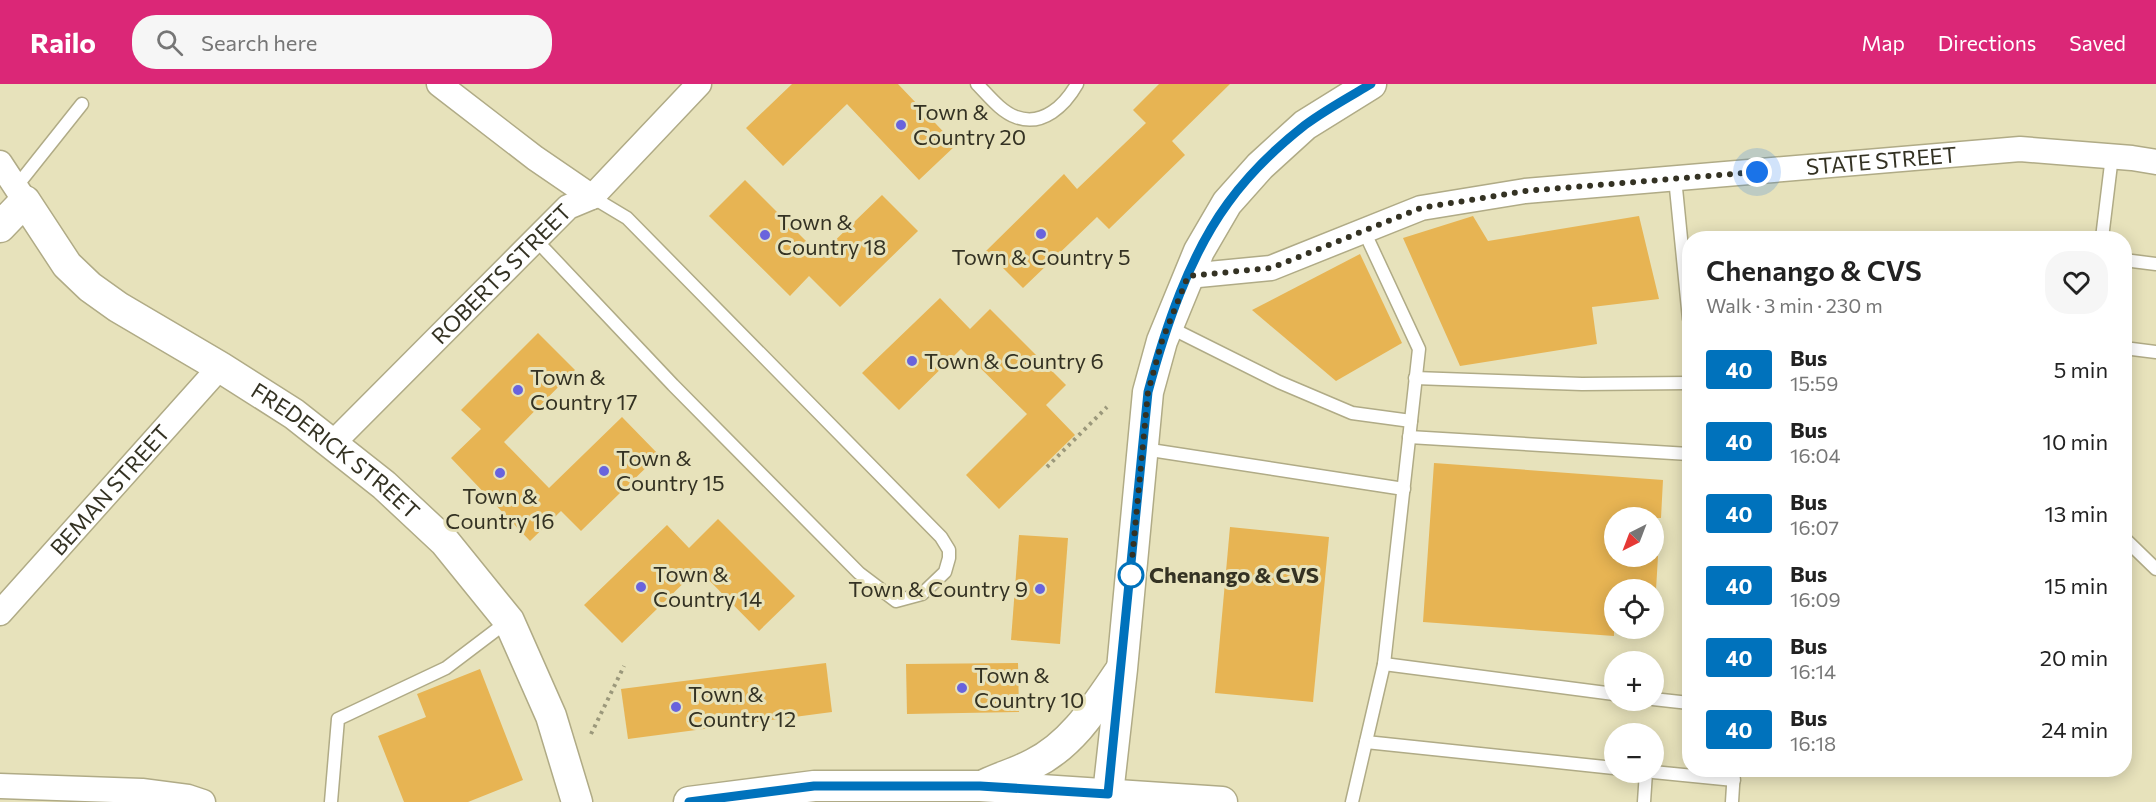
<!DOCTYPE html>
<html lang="en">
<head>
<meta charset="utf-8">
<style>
  :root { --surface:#fff; --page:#f6f6f6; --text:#222; --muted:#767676; --accent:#db2777 }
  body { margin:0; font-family:Commissioner,sans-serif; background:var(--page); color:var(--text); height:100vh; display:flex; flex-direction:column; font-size:22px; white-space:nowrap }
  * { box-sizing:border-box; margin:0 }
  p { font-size:20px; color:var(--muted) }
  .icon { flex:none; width:33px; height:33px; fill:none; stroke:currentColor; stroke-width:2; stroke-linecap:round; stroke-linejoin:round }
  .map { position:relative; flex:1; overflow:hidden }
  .side { position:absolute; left:1682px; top:147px; width:450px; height:546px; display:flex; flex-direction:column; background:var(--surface); border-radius:24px; box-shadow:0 3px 15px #0003 }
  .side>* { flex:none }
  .badge { padding:0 12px; border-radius:4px; font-size:21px; line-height:39px }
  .needle { width:39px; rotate:222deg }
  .tools { position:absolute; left:1604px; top:423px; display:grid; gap:12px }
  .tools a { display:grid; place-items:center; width:60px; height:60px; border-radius:50%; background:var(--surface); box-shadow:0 3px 15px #0003; font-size:30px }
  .you { position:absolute; width:30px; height:30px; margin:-15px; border:4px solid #fff; border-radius:50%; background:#1a73e8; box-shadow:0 0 0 9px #1a73e833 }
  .map>.badge { position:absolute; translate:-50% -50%; box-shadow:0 0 0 3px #fff }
  .round { display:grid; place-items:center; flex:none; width:63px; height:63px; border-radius:24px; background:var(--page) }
  .overview { display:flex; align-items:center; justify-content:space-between; height:102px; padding:0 24px }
  h1 { font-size:28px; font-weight:600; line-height:45px }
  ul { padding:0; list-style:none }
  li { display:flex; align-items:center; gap:18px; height:72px; padding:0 24px }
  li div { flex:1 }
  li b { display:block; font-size:22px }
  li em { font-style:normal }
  li .badge { min-width:66px; font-weight:700; text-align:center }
  header { display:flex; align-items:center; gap:36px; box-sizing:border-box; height:84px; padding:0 30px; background:var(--accent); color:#fff }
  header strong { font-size:28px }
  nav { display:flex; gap:33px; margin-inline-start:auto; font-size:21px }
  .search { width:420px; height:54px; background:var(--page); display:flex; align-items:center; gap:15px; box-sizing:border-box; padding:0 21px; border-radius:24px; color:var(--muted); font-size:22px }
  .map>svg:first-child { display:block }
</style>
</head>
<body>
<header>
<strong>Railo</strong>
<div class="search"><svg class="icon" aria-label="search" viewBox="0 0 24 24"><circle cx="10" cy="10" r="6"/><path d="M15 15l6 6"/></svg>Search here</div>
<nav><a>Map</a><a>Directions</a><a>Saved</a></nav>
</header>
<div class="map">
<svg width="2156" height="718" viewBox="0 0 2156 718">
  <rect width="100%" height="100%" fill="#e7e2bb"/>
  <g fill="#e7b453">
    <polygon points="792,0 898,0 956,61 919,96 847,20 783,82 746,44"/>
    <polygon points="1159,0 1230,0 1172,57 1185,71 1109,145 1097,133 1023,204 986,167 1064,90 1077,105 1146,39 1133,26"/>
    <polygon points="745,96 820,171 882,111 918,147 840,223 809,192 790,212 709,132"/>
    <polygon points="1473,132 1488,157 1639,132 1659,215 1592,223 1597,260 1460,282 1403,154"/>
    <polygon points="1360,170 1402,259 1336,297 1252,226"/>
    <polygon points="940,214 970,245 990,225 1066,301 1046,321 1075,351 999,425 966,391 1027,330 961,265 899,326 862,289"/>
    <polygon points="538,249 575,286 504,358 549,404 622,333 659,371 581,447 561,427 530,457 451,374 481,345 461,326"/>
    <polygon points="1434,379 1663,396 1661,434 1614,434 1614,472 1658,472 1656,506 1614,506 1614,552 1423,538"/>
    <polygon points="718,435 795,512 759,547 698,485 622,559 584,521 667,441 689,464"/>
    <polygon points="1230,443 1329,453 1313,618 1215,609"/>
    <polygon points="1019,451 1068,454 1060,560 1011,556"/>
    <polygon points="826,579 832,628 628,655 621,605"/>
    <polygon points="1018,579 1019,628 907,630 906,580"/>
    <polygon points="480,585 523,696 468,718 404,718 378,652 426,633 417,610"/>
  </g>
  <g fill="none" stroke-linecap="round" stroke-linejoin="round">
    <defs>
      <g id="service">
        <path d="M977 0C988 11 1001 28 1016 33 1043 43 1065 21 1077 0"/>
        <polyline points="1675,94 1689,235"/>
        <polyline points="16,103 82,20"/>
        <polyline points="2102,154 2112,72"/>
        <polyline points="536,156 673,301 859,489 896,517 922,510 945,488 949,474 949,466 941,453 627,134 592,113"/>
        <polyline points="2124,176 2156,180"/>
        <polyline points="1169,243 1279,298 1352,329 1411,337"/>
        <polyline points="2124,264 2156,268"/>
        <polyline points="1415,294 1582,300 1689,299"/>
        <polyline points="1409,353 1689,370"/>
        <polyline points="1144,365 1404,405"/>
        <polyline points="2124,454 2156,485"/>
        <polyline points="1384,580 1614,610"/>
        <polyline points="1653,615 1689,619"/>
        <polyline points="1366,658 1614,684"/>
        <polyline points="1653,688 1734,696"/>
        <polyline points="331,718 338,635 446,584 508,537"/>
        <polyline points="1352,718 1384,580 1419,265 1364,147"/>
        <polyline points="1644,718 1646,688"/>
        <polyline points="1732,718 1734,686"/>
      </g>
      <g id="minor">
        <polyline points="439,0 535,74 592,113"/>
        <polyline points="0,79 25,117"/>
        <path id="s1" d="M1188 192 1271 184 1421 124 1525 107 2020 65 2132 74 2156 78"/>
        <path id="s2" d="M332 360 568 123 592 113 699 0"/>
        <path id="s3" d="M0 529 220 283"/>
        <polyline points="0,702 142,707 188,713 203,718"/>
      </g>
      <g id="tertiary">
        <path id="s4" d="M0 143 25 117 67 181 90 203 118 223 220 283 294 330 384 401 445 458 509 537 551 632 577 718"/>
        <path d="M986 700C1001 693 1018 688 1033 680 1072 661 1096 622 1120 587"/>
        <polyline points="1108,710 1122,585 1148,308 1162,257 1199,167 1227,119 1260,82 1305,41 1371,0"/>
        <polyline points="689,718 814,702 980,702 1222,718"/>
      </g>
    </defs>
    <use href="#service" stroke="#b0ab86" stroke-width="15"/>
    <use href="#minor" stroke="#b0ab86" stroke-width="27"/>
    <use href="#tertiary" stroke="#b0ab86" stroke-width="33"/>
    <g stroke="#9b987b" stroke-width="4" stroke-dasharray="3 4.5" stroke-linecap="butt">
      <polyline points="1047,383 1107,323"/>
      <polyline points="591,650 624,582"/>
    </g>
    <use href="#service" stroke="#fff" stroke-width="12"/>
    <use href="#minor" stroke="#fff" stroke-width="24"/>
    <use href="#tertiary" stroke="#fff" stroke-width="30"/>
  </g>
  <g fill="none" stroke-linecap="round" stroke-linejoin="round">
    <defs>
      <path id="line" d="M689 718 814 702H980L1108 710 1148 308C1165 245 1189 172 1228 119 1249 90 1277 63 1305 41 1325 26 1349 13 1371 0"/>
    </defs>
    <use href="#line" stroke="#fff" stroke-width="14"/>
    <use href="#line" stroke="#0072bc" stroke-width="9"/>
    <polyline stroke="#343223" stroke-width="6" stroke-dasharray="0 10.8" points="1131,491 1130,497 1148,308 1162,257 1188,192 1271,184 1421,124 1525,107 1757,88"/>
  </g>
  <g fill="#6963dd" stroke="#e7e2bb" stroke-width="2">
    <circle cx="901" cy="41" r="6"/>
    <circle cx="1041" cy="150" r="6"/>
    <circle cx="765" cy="151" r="6"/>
    <circle cx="912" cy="277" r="6"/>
    <circle cx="518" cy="306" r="6"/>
    <circle cx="604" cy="387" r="6"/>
    <circle cx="500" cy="389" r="6"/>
    <circle cx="641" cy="503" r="6"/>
    <circle cx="1040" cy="505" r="6"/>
    <circle cx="962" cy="604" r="6"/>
    <circle cx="676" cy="623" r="6"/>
  </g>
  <circle fill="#fff" stroke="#0072bc" stroke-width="3" cx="1131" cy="491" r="12"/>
  <g text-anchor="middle" stroke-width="6" stroke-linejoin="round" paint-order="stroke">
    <g font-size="22" fill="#343223" stroke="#e7e2bb" text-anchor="start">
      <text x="913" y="36">Town &amp;<tspan x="913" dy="25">Country 20</tspan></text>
      <text x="777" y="146">Town &amp;<tspan x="777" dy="25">Country 18</tspan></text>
      <text x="1041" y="181" text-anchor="middle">Town &amp; Country 5</text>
      <text x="924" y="285">Town &amp; Country 6</text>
      <text x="530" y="301">Town &amp;<tspan x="530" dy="25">Country 17</tspan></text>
      <text x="616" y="382">Town &amp;<tspan x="616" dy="25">Country 15</tspan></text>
      <text x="500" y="420" text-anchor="middle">Town &amp;<tspan x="500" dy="25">Country 16</tspan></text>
      <text x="653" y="498">Town &amp;<tspan x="653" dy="25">Country 14</tspan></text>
      <text x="1028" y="513" text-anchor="end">Town &amp; Country 9</text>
      <text x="974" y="599">Town &amp;<tspan x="974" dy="25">Country 10</tspan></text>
      <text x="688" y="618">Town &amp;<tspan x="688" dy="25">Country 12</tspan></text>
    </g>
    <g font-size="22" fill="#343223" stroke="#e7e2bb">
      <text dy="8" stroke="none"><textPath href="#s1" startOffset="708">STATE STREET</textPath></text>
      <text dy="8" stroke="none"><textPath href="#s2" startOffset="240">ROBERTS STREET</textPath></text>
      <text dy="8" stroke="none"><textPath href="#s4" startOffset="440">FREDERICK STREET</textPath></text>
      <text dy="8" stroke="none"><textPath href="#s3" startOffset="165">BEMAN STREET</textPath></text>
    </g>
    <g font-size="22" font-weight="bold" fill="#343223" stroke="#e7e2bb" text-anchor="start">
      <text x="1149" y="499">Chenango &amp; CVS</text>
    </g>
  </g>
</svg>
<div class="tools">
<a><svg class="needle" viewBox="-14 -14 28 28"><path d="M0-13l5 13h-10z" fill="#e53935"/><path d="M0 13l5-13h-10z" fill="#767676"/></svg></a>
<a><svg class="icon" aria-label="locate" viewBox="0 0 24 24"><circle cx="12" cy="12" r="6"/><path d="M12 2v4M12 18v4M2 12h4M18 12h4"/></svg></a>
<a>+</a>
<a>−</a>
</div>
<div class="you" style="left:1757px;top:88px"></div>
<section class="side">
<div class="overview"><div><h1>Chenango &amp; CVS</h1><p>Walk · 3 min · 230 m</p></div><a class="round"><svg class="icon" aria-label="heart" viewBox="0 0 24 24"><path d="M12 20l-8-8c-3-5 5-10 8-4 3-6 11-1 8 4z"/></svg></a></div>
<ul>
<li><span class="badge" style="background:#0072bc;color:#fff">40</span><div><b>Bus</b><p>15:59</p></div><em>5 min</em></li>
<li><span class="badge" style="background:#0072bc;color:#fff">40</span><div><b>Bus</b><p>16:04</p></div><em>10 min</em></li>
<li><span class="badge" style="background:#0072bc;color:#fff">40</span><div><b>Bus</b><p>16:07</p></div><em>13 min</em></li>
<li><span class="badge" style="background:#0072bc;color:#fff">40</span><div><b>Bus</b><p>16:09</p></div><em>15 min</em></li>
<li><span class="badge" style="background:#0072bc;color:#fff">40</span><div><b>Bus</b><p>16:14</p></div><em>20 min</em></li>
<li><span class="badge" style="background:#0072bc;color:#fff">40</span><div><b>Bus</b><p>16:18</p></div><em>24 min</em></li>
</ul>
</section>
</div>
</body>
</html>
